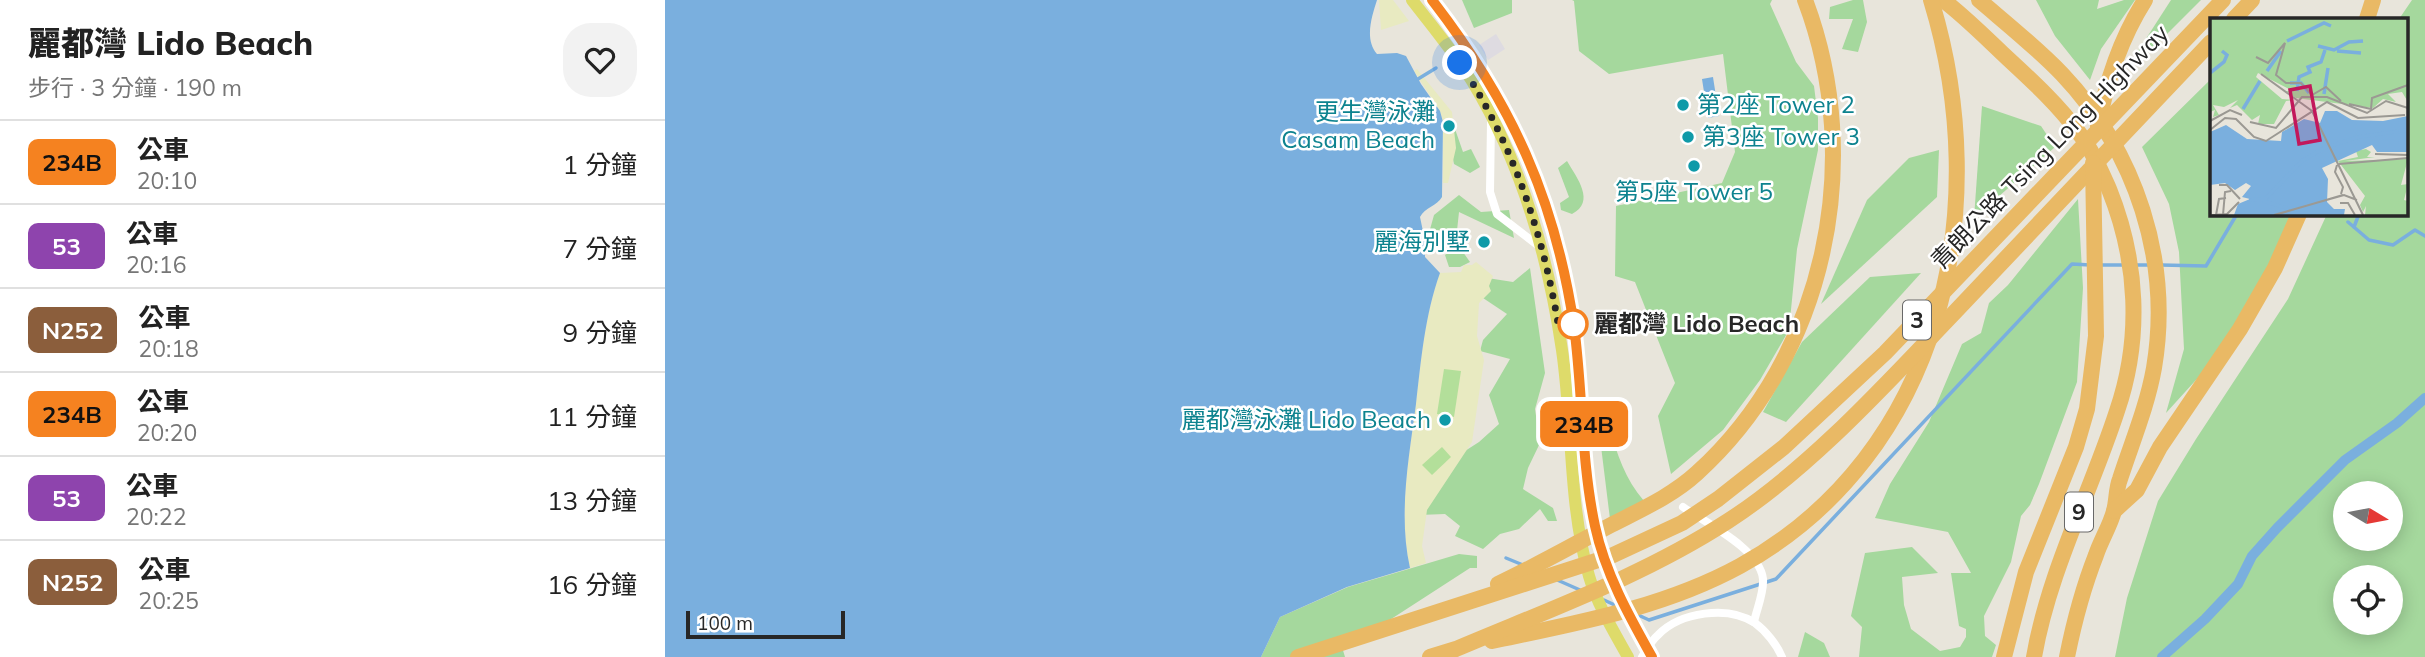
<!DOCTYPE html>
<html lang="zh-TW">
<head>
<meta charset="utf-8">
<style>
  :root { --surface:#fff; --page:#f2f2f2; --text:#222; --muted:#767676; --line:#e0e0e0 }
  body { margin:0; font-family:Mulish,"Noto Sans TC",sans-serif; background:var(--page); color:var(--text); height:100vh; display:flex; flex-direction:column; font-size:26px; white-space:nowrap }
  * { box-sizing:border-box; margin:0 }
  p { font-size:23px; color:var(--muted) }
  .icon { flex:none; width:38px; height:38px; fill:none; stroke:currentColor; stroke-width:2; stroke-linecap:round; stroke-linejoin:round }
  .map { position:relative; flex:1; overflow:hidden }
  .panel { display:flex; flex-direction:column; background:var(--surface); width:665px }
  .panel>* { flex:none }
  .badge { padding:0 14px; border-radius:10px; font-size:24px; line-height:46px }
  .needle { width:46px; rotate:100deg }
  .controls { position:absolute; left:1668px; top:481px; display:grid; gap:14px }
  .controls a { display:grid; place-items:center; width:70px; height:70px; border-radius:50%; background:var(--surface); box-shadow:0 4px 18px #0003; font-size:35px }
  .scale { position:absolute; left:21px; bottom:18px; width:159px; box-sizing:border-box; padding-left:7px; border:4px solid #272727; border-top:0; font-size:19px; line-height:24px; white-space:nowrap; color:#272727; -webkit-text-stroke:5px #fff; paint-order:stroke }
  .you { position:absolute; width:35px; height:35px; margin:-18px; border:5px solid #fff; border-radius:50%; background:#1a73e8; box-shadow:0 0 0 10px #1a73e833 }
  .map>.badge { position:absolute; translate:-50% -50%; box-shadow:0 0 0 4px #fff }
  .round { display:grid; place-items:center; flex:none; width:74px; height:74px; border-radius:28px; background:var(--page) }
  .overview { display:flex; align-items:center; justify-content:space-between; height:119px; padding:0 28px }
  h1 { font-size:33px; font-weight:800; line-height:52px }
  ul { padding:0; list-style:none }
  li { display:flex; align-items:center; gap:21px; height:84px; padding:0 28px; border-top:2px solid var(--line) }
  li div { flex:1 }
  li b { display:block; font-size:26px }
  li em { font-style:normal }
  li .badge { min-width:77px; font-weight:700; text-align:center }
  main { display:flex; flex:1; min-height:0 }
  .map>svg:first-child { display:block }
</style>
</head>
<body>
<main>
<section class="panel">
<div class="overview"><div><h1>麗都灣 Lido Beach</h1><p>步行 · 3 分鐘 · 190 m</p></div><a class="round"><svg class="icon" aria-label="heart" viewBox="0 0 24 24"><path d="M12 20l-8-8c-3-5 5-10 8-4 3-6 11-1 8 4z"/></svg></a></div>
<ul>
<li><span class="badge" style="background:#f58220;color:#111">234B</span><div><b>公車</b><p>20:10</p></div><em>1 分鐘</em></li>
<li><span class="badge" style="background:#8e44ad;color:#fff">53</span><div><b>公車</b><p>20:16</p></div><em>7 分鐘</em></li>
<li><span class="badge" style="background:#8b5e3c;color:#fff">N252</span><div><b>公車</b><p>20:18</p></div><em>9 分鐘</em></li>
<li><span class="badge" style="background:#f58220;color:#111">234B</span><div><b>公車</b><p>20:20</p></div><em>11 分鐘</em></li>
<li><span class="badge" style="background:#8e44ad;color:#fff">53</span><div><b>公車</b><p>20:22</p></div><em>13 分鐘</em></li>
<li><span class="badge" style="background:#8b5e3c;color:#fff">N252</span><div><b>公車</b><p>20:25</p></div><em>16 分鐘</em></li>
</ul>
</section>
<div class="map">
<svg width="1760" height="657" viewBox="0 0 1760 657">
  <rect width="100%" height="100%" fill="#e8e5db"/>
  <polygon fill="#dedbe1" points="831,34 840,49 823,60 814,45"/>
  <g fill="#a5d89d" fill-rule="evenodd">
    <polygon points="797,0 847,0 847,13 809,28"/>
    <polygon points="907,0 1107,0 1105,4 1131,62 1149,86 1153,118 1153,150 1132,249 1124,330 1095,380 1058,430 1006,474 993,416 1010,383 970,282 950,276 951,206 1057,183 1070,152 1058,54 944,74 914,51 909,1"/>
    <polygon points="1188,0 1198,0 1202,22 1193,52 1177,49 1188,19 1164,19 1165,7"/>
    <polygon points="1371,0 1434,0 1432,9 1459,0 1470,0 1436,49 1425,80 1390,36"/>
    <polygon points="1506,0 1536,0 1478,58 1464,65"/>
    <path d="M1747 0H1760V657H1450L1462 598 1493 501 1531 439 1623 299 1662 214H1741V19H1734ZM1680 494H1726V539H1680ZM1680 578H1726V623H1680Z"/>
    <polygon points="1546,79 1546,214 1626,214 1614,247 1550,359 1501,413 1519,349 1514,252 1504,204 1477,147"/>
    <polygon points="1317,106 1376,126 1390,147 1309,218"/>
    <polygon points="790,129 798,152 806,149 815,167 805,173 789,164 784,139"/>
    <polygon points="1274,150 1272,197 1156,304 1202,200 1244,158"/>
    <path d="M902 161C912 178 931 202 907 214L896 210 895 203 904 197 893 168Z"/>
    <polygon points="794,195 816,212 844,210 849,238 794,212 791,240 764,233 769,215"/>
    <polygon points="1413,199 1418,288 1412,382 1374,484 1365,505 1356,516 1346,562 1319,616 1320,636 1331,645 1327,657 1194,657 1197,627 1186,616 1200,553 1247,547 1273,573 1237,577 1239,605 1246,629 1275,651 1295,647 1301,637 1301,629 1294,626 1286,573 1306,573 1283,532 1210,518 1225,484 1264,422 1297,344 1316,333 1324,303 1343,285"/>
    <polygon points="793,245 805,262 795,267 784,267 780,255"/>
    <polygon points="865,268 880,373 870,409 875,443 863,468 858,489 888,508 892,521 883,521 875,509 854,529 835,534 818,549 790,536 795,526 780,514 754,515 775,467 814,442 834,424 824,395 845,359 815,351 818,340 842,314 809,292 816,277 848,282"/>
    <polygon points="1256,273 1121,422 1098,412 1137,342 1205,277"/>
    <path d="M944 426C952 454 960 479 979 501L945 519 934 430Z"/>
    <polygon points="794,554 812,556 812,568 805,568 720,623 677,647 680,657 596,657 615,617 683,587"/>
    <polygon points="1140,632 1159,643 1165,657 1133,657"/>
  </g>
  <g fill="#e8eac1">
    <polygon points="714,0 728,0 744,21 716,30"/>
    <polygon points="752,69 787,112 791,148 783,183 778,183 778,122 775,111 749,71"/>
    <path d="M811 262 828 276 824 286 826 291 814 303 812 336 819 360 807 442 762 510 757 546 761 563 745 568C733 514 744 458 751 404 756 361 760 314 775 273L796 272 799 265H807Z"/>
  </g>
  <g fill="#b3df9a">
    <polygon points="779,369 796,371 789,417 772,414"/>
    <polygon points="777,447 786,457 767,475 757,465"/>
  </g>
  <g fill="#7aafde">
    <path d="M0 0H712C707 16 699 39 712 54L732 53 741 56 756 84 775 111 778 122 777 197C772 206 760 207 755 217L760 241V257L775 273C760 314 756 361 751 404 744 458 733 514 745 568L682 587 615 617 596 657H0Z"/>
    <polygon points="1048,77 1054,116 1043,118 1037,79"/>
  </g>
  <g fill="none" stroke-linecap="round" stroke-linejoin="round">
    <g stroke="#7aafde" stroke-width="3.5">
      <polyline points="753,79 771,68"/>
      <polyline points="1683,222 1704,240 1728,245 1750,230 1760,236"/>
      <polyline points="1689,227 1694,214"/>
      <polyline points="1433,265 1460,265"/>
      <polyline points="1468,265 1485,265"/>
      <polyline points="1496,265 1541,266 1572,214"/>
      <polyline points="841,558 858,565"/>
      <polyline points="890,579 915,590"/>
      <polyline points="939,600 954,607"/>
      <polyline points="971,614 984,620 1111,579 1407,264 1425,265"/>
    </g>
    <polyline stroke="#7aafde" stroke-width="10" points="1497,657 1540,619 1573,584 1587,556 1612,528 1680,460 1732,423 1760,398"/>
    <g stroke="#fff" stroke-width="8">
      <polyline points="826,121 825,192 832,214 875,247"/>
      <path d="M1018 507C1041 523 1095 549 1098 579 1099 593 1092 608 1089 622"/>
      <path d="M977 657C982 649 986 641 993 635 1015 612 1063 605 1090 623 1101 631 1112 645 1117 657"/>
    </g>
    <g stroke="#dedb6a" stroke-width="12">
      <path d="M747 0C767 26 789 52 807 81 857 163 883 256 897 350 908 425 903 502 924 576 932 604 949 632 963 657"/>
      <path d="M767 0C846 101 890 198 909 326 919 393 916 461 930 526 940 574 964 616 987 657"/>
    </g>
    <g stroke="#e9b965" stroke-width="16">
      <path d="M1278 0C1299 16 1318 35 1337 53 1364 78 1392 103 1414 133 1427 150 1435 169 1444 189 1473 261 1477 338 1452 411 1425 494 1384 571 1369 657"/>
      <path d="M1314 0C1342 24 1371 47 1397 74 1471 152 1507 261 1489 368 1482 407 1467 442 1455 479 1451 489 1452 500 1449 511 1445 526 1436 540 1431 555 1418 588 1409 622 1402 657"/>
      <polyline points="1569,19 1587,0"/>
      <polyline points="1702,19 1708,0"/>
      <path d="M1433 127C1441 82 1456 38 1480 0"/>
      <polyline points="1449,511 1472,490 1495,447 1575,329 1610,268 1634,214"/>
      <path d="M833 584C871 566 908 545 946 525 975 510 1007 496 1032 473 1161 356 1201 161 1140 0"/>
      <path d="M827 641C912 623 998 608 1075 566 1278 454 1330 209 1266 0"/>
      <polyline points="633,657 946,556 1017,523 1053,499 1119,447 1220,353 1558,0"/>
      <path d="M765 657 791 649C883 610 978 576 1063 521 1145 468 1220 385 1288 314 1374 223 1460 132 1546 42"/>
      <polyline points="1339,657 1361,572 1411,447 1422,409 1431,336 1428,163"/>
    </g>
  </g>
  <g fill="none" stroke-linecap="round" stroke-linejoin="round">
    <defs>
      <path id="line" d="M767 0C846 102 890 198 909 326 918 393 916 461 930 526 940 573 964 616 987 657"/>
    </defs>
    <use href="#line" stroke="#fff" stroke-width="16"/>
    <use href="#line" stroke="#f58220" stroke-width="10"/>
    <path stroke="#272727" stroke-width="7" stroke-dasharray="0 12.6" d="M795 63C847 142 877 230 893 323L908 324"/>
  </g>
  <g fill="#0f9aa8" stroke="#fff" stroke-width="2.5">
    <circle cx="1018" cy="105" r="7"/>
    <circle cx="784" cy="126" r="7"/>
    <circle cx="1023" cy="137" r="7"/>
    <circle cx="1029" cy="166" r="7"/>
    <circle cx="819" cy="242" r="7"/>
    <circle cx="780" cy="420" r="7"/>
  </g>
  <circle fill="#fff" stroke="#f58220" stroke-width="3.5" cx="908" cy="324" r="14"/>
  <g text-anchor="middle" stroke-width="5" stroke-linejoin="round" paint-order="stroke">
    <g fill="#fff" stroke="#686868" stroke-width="2">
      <rect x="1238" y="300.5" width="28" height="39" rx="5"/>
      <rect x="1400" y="492.5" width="28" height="39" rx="5"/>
    </g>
    <g font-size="23" font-weight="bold" fill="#272727">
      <text x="1252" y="328">3</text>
      <text x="1414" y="520">9</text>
    </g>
    <g font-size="24" fill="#0d838f" stroke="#fff" text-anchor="end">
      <text x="1032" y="113" text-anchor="start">第2座 Tower 2</text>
      <text x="770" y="120">更生灣泳灘<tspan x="770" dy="28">Casam Beach</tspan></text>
      <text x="1037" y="145" text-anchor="start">第3座 Tower 3</text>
      <text x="1029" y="200" text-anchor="middle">第5座 Tower 5</text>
      <text x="805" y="250">麗海別墅</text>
      <text x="766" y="428">麗都灣泳灘 Lido Beach</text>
    </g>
    <g font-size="24" fill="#272727" stroke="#fff">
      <text transform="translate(1385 147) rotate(-46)" y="8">青朗公路 Tsing Long Highway</text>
    </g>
    <g font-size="24" font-weight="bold" fill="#272727" stroke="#fff" text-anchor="start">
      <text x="929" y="332">麗都灣 Lido Beach</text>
    </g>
  </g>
  <g transform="translate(1545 18)">
    <rect width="198" height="198" fill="#e8e5db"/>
    <path d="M0 1H198V84L192 74 178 76 186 84 173 81 163 90 86 80 76 73H83L48 55 46 59 72 81 84 82 76 83 64 106H48L50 97 42 102 27 87 20 90 28 82 14 89 3 87 9 97 3 99 5 92 0 94ZM156 131 161 134 157 139H165L135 143 198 141 191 167 198 166 194 182 198 183V197H155L156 188 153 194 150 187 155 178 128 143 148 139 146 133Z" fill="#a5d89d"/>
    <path d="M115 93H127L142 102 173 103 198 98V134H167L162 127 112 150 118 161 117 184 124 191H135L134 197H24L28 186 40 181 32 179 41 168 36 165 25 172 15 165 0 167V114L16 107 37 121 71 123 72 114 94 101 110 105Z" fill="#7aafde"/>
    <path fill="none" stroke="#7aafde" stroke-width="3.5" d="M77 23 114 5 121 8M108 28 124 32 139 24 153 23M127 33 151 35M57 53 71 33M0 55 14 44 17 37 12 33M80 65H91L99 75M87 73 89 59 100 54 98 49 111 44 115 32M114 76 118 50M33 91 50 63M39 182 55 181 92 143 114 130 148 119 198 112M53 183 80 191"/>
    <path fill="none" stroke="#9b9993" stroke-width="2" d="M46 39 58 45 75 25 66 57 76 65H91L102 77 116 69 131 83M51 56 102 93 153 197M139 86 161 91 162 80 198 67M0 103 20 92 32 97M40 104 66 110 92 79H117L157 95 176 83 198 90M0 112 15 100 26 101 44 119 56 123 117 84 148 100 195 97M165 136 198 137M129 146 198 140M127 147 125 154 133 169 131 176M9 167H17L30 181M130 185H138L145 197M2 197 17 196 29 184M6 197 9 181 16 180M13 197 15 174 21 173M64 197 134 177 147 182M65 197 133 177"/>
    <path fill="#c2185b" fill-opacity="0.15" stroke="#c2185b" stroke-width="3.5" d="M100 68 110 122 89 126 80 72Z"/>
    <rect width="198" height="198" fill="none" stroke="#272727" stroke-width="3.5"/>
  </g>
</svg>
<div class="controls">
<a><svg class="needle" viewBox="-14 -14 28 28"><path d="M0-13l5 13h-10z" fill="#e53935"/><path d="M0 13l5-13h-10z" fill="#767676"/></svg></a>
<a><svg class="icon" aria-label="locate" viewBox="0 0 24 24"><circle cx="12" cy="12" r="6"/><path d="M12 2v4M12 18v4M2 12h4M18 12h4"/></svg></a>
</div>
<div class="scale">100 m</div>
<div class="you" style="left:795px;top:63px"></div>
<b class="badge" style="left:919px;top:424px;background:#f58220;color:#111">234B</b>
</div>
</main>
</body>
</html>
